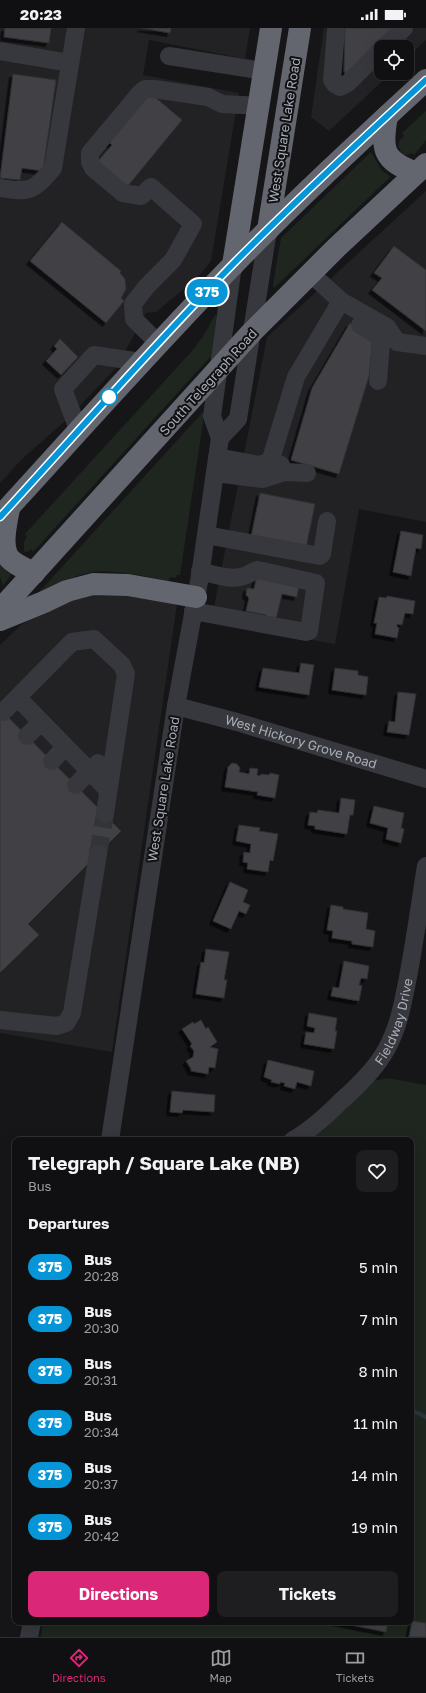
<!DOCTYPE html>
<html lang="en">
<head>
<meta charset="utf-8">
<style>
  :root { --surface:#101012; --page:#1e1e20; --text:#f1f3f6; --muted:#9c9d9f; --line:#303032; --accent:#db2777 }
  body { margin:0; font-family:"Golos Text",sans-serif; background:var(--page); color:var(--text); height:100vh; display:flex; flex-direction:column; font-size:15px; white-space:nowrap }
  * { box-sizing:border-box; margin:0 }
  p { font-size:13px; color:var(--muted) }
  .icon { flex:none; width:22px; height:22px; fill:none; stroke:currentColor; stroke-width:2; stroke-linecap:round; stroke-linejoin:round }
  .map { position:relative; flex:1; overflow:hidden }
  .side { position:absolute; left:12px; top:1109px; width:402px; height:488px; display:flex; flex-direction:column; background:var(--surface); border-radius:8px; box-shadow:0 4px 16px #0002,0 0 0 1px var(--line) }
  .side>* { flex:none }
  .badge { padding:0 8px; border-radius:13px; font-size:14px; line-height:26px }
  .controls { position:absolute; left:374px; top:12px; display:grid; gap:8px }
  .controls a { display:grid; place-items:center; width:40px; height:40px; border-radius:8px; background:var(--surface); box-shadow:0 4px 16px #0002,0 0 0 1px var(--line); font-size:20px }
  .map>.badge { position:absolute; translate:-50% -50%; box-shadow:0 0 0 2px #fff }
  h2 { padding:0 16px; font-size:15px; line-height:36px }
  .round { display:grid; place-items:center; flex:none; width:42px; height:42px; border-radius:8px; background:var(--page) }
  .head { display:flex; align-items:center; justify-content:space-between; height:68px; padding:0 16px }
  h1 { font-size:19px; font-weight:700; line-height:30px }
  .action { display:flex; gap:8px; margin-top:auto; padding:8px 16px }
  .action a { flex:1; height:46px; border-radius:8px; background:var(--accent); color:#fff; font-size:16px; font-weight:700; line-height:46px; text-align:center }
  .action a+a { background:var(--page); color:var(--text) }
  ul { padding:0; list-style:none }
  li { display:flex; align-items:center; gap:12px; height:52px; padding:0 16px }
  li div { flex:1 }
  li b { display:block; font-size:15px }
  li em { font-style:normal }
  li .badge { min-width:44px; font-weight:700; text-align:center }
  .status { display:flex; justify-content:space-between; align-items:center; height:28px; padding:0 20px; background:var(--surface); direction:ltr }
  .status svg { height:11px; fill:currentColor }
  .dock { display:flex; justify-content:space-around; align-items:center; height:56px; border-top:1px solid var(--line); background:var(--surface); font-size:11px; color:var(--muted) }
  .dock a { display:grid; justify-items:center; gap:2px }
  .dock .active { color:var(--accent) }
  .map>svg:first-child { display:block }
</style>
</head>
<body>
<div class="status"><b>20:23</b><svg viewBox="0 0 49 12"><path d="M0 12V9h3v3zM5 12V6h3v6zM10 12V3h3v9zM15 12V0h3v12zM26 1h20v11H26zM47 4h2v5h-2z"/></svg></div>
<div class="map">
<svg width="426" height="1609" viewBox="0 0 426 1609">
  <defs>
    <filter id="shadow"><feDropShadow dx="-3.5" dy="3.5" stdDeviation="0" flood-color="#0009"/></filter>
  </defs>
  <rect width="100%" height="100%" fill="#161618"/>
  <g fill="#222225">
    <polygon points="0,0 250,0 245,31 149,12 143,47 239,65 211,233 197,250 156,284 146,285 116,340 64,394 22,431 0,455"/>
    <polygon points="324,0 426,0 426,12 407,30 407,19 381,19 381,45 391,45 329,103 311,89"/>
    <polygon points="426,163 426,494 359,481 335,616 211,594 267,309"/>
    <polygon points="104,563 177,576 112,1024 0,1005 0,617 21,597 63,571"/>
  </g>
  <g fill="#1e261f">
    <polygon points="426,83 426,112 414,127 412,125 407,127 402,126 398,118 399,113 404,108 402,105"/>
    <polygon points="371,124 382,143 390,148 389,150 274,260 273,256 281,210"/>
    <polygon points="215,287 217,287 211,328 33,524 31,521 27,524 24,523 24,514 27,509 25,506 192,323 204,307"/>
    <path d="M203 384V394L180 547H177L176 550 170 549 169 553C146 549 116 541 92 544 71 547 50 562 31 573Z"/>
    <polygon points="0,537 11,547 3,558 0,549"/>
    <polygon points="387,1050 426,1057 426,1609 41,1609 43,1594 411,1594 411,1112 306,1112 369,1054"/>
  </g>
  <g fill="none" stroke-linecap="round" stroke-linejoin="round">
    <polyline stroke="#2c353c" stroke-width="4" points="411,1382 426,1389"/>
  </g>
  <g fill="#404145" stroke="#303034" filter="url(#shadow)">
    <polygon points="5,0 51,0 49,15 4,9"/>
    <polygon points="141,0 171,0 170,5"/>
    <polygon points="345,0 397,0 346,47 344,43"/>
    <polygon points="13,46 56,52 43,143 22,140 20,152 0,150"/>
    <polygon points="149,64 182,92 127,159 97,134 112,117 108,113"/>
    <polygon points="62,194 121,243 120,245 125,251 126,261 121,270 124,273 106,295 30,233"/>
    <polygon points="394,218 426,242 426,303 372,262 382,250 374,245"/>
    <polygon points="350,295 373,308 369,348 339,446 291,432 312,360"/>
    <polygon points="60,311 78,329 61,347 46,333 57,321 54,318"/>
    <polygon points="260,465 315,476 306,520 251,509"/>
    <polygon points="401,503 423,507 421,521 416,520 411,548 393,544"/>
    <polygon points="257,547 299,556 297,569 282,566 276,591 268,590 266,587 246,583 249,570 246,567 247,560 254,561"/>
    <polygon points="387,568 415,573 413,586 405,585 402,597 397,596 397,599 399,600 397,610 375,606 377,595 374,595 379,569 387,570"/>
    <polygon points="301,635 314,637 309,667 259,659 263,640 299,645"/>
    <polygon points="335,640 358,643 358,647 368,649 366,667 332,662"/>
    <polygon points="398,664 416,666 409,707 387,704 389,693 395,694"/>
    <polygon points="0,681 121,803 28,896 39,907 0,945"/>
    <polygon points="232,735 237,736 240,740 239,744 249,746 250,740 258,741 257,747 260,748 261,746 269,747 270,745 279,747 275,770 257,767 258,764 225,759 228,739"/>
    <polygon points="341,770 355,772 353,787 350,787 347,806 315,801 315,798 308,797 310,784 317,785 318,782 339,785"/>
    <polygon points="374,778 404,785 401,800 404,801 401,815 386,811 388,800 370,795"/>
    <polygon points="239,797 260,800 259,803 278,806 273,833 270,832 268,844 247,841 248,835 243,834 244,824 250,825 251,816 236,813"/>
    <polygon points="230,854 248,862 243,874 250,877 246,886 239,883 231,901 213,893"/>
    <polygon points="331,877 343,879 343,881 368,885 366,901 375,903 373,919 352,916 352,913 332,910 333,903 327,902"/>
    <polygon points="206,921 229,924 224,952 227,952 224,970 196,966 201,934 204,935"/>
    <polygon points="344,933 369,938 367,951 361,950 359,957 362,958 359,973 331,968 333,959 339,960"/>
    <polygon points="309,985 337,990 335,1003 337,1003 334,1021 304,1016 306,1004 314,1005 315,1000 307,998"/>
    <polygon points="201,992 206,1001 208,999 217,1014 210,1019 218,1021 215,1040 209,1039 208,1046 191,1043 191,1041 186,1033 193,1029 194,1023 190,1018 192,1016 182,1001 193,994 194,996"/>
    <polygon points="268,1032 314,1043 311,1058 297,1054 295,1061 284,1058 285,1055 280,1054 280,1056 271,1054 272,1052 264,1049"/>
    <polygon points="172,1063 215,1067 214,1084 183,1082 182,1085 170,1084"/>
    <polygon points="412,1593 426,1595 426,1609 409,1609"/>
    <polygon points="336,1594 388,1594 386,1604"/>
  </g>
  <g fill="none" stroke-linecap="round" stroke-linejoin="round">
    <polyline stroke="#333438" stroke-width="18" stroke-dasharray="18 9" stroke-linecap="butt" points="98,826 105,786"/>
    <g stroke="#37383d" stroke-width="18">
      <polyline points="336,3 332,52 335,56 340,59 348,55 381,22"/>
      <polyline points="384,19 404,0"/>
      <polyline points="0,23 70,35"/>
      <polyline points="169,28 264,43"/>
      <path d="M0 160C30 165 34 163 53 140L76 0"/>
      <polyline points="310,245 341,273"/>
      <polyline points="360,297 379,308 381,315 378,353"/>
      <polyline points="159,316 134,291 133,276 147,258 173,232 193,196 151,159 141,168 123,165 93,140 90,134 90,125 140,65 145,61 154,61 208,69 222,76 259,78"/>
      <polyline points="79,404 63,361 94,327 141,334"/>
      <polyline points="220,410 238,391 268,202"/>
      <polyline points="217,429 259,437 270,434 281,437"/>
      <polyline points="270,434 296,349 341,273 387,299 397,314 426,318"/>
      <polyline points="215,445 263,451 285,444 307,445"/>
      <polyline points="206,507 320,528 322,526 327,493"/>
      <path d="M193 583 306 604 309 603 316 555 258 542C252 543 249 547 244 548 231 553 213 546 200 543"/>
      <polyline points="18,670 108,762"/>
      <path id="s1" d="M176 678 237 694 426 751"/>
      <polyline points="3,684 72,614 94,611 122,637 126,646 105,786"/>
      <polyline points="27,708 41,694"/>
      <polyline points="52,733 65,719"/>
      <polyline points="76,757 98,735"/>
      <polyline points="0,992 57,998 66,995 72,985 98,826"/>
      <polyline points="110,1112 176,678 200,548 220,410 212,388 233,237"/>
      <path id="s2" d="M293 1112C311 1102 326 1088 340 1074 357 1059 375 1042 386 1022 399 999 403 974 408 949 415 912 420 875 426 838"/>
      <polyline points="29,1609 32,1594"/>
    </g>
    <g stroke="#63666e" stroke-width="22">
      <path d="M387 88C381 121 382 132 416 145"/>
      <polyline points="268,202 300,0"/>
      <polyline points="233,237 271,0"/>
      <path d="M9 480C7 494 0 517 9 530 15 537 26 541 34 545"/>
      <path d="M0 489C77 405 153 319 233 237 295 173 361 112 426 52"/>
      <polyline points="0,582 252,304 337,219 426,136"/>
      <polyline points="0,592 44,574 67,563 93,556 128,557 196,569"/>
    </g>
  </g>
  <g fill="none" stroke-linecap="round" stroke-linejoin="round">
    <defs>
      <path id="line" d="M0 489C77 405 153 318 233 236 295 173 361 112 426 52"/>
    </defs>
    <use href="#line" stroke="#fff" stroke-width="9"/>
    <use href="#line" stroke="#0696d7" stroke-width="6"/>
  </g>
  <circle fill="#fff" stroke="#0696d7" stroke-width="2" cx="109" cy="369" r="8"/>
  <g text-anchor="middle" stroke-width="4" stroke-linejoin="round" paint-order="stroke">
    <g font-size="13" fill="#a8adb8" stroke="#111113">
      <text transform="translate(284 102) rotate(-81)" y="5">West Square Lake Road</text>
      <text transform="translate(208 354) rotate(-48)" y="5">South Telegraph Road</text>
      <text dy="5" stroke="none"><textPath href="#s1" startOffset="130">West Hickory Grove Road</textPath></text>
      <text transform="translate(163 761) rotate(-81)" y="5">West Square Lake Road</text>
      <text dy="5" stroke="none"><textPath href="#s2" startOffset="160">Fieldway Drive</textPath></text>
    </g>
  </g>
</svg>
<div class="controls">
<a><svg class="icon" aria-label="locate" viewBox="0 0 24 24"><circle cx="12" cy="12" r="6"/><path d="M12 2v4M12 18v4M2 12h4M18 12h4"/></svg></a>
</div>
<b class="badge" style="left:207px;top:264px;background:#0696d7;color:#fff">375</b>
<section class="side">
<div class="head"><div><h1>Telegraph / Square Lake (NB)</h1><p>Bus</p></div><a class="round"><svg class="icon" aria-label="heart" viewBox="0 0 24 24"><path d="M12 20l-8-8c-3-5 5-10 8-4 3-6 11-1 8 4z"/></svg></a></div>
<h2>Departures</h2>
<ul>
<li><span class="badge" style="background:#0696d7;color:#fff">375</span><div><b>Bus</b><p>20:28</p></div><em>5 min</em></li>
<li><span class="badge" style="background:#0696d7;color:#fff">375</span><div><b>Bus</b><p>20:30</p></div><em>7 min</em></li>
<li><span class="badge" style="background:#0696d7;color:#fff">375</span><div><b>Bus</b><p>20:31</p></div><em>8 min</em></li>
<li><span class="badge" style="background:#0696d7;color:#fff">375</span><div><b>Bus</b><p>20:34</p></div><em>11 min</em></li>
<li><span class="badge" style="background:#0696d7;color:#fff">375</span><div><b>Bus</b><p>20:37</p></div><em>14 min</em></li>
<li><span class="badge" style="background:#0696d7;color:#fff">375</span><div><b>Bus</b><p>20:42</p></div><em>19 min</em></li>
</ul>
<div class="action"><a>Directions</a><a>Tickets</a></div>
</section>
</div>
<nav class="dock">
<a class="active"><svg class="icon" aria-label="directions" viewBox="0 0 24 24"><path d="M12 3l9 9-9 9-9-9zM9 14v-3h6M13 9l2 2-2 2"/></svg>Directions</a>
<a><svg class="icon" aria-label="map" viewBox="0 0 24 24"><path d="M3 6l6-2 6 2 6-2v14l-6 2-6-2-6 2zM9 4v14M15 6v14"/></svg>Map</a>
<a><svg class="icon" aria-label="tickets" viewBox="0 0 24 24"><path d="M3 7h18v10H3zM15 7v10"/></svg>Tickets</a>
</nav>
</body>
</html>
